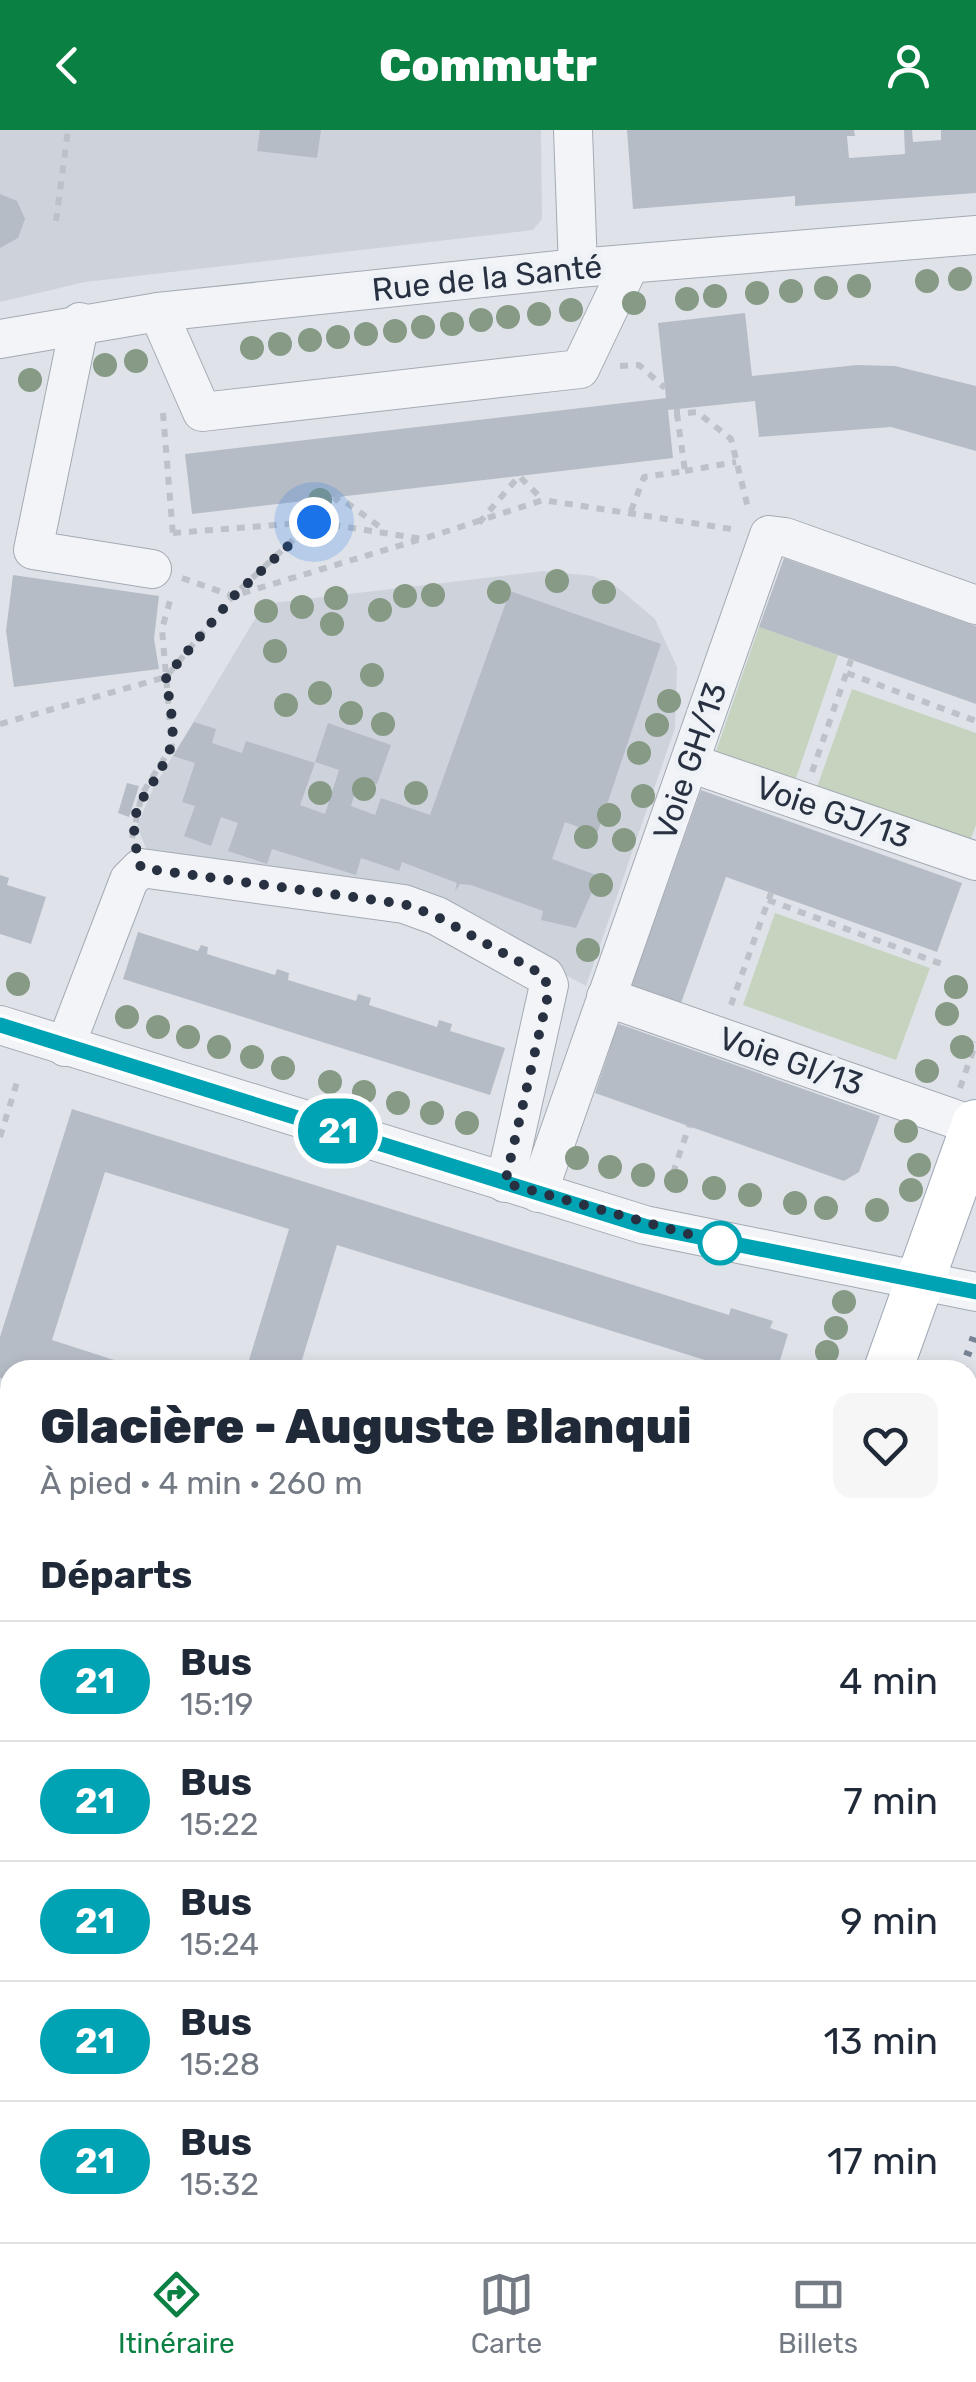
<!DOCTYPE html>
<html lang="fr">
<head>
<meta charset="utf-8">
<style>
  :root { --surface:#fff; --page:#f6f6f7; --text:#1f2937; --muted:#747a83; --line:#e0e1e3; --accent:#0b8043 }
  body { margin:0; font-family:Rubik,sans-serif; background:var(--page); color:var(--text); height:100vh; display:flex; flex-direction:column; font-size:38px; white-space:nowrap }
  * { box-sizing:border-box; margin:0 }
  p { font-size:32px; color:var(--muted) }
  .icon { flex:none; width:55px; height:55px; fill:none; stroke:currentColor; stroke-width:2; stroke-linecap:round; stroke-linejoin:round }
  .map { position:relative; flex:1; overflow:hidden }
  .sheet { position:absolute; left:0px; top:1230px; width:978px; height:882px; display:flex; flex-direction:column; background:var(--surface); border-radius:30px 30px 0 0; box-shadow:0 5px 15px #0003 }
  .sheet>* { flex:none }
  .badge { padding:0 20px; border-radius:32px; font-size:35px; line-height:65px }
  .you { position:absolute; width:50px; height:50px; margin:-25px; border:8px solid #fff; border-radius:50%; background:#1a73e8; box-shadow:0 0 0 15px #1a73e833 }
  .map>.badge { position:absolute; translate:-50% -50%; box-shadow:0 0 0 5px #fff }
  h2 { padding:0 40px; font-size:38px; line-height:90px }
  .round { display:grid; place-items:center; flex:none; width:105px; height:105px; border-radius:20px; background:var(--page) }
  .head { display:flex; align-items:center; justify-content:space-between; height:170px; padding:0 40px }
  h1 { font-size:48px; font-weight:800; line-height:75px }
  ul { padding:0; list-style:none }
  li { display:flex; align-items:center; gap:30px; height:120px; padding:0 40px; border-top:2px solid var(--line) }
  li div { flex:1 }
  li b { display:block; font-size:38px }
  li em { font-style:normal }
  li .badge { min-width:110px; font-weight:700; text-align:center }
  header { display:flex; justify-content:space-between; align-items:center; height:130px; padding:0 40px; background:var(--accent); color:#fff; font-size:45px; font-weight:800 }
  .tabs { display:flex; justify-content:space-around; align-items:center; height:140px; border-top:2px solid var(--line); background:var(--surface); font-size:28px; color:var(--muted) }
  .tabs a { display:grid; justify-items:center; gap:5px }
  .tabs .current { color:var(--accent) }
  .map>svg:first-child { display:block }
</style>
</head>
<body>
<header><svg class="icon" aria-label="back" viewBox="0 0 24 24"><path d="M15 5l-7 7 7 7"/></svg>Commutr<svg class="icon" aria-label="person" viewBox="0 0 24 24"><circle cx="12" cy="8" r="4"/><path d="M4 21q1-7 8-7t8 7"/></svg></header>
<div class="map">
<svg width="976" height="2112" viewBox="0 0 976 2112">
  <rect width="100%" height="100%" fill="#dfe3e9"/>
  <g fill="#cdd2db">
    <polygon points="0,0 541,0 542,89 533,100 85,152 0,172"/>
    <polygon points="543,441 593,446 617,457 655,489 677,537 675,598 586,856 517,819 148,723 137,696 153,659 264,474"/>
  </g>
  <g fill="#c5d3bf">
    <polygon points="759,497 838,525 794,654 714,627"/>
    <polygon points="852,559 976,603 976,695 969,714 816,660"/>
    <polygon points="775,783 930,838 896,930 743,875"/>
    <polygon points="0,1254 10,1257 10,1456 0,1453"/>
  </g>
  <g fill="#b6bcc6">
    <polygon points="260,0 321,0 317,28 257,21"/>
    <polygon points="627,0 854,0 855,6 847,6 849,28 905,24 904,0 912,0 913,12 941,10 941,0 976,0 976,63 795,76 795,66 633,79"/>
    <polygon points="0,64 17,71 25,89 18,108 0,118"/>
    <polygon points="745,183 752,246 857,235 895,236 976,256 976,321 891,297 759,307 755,271 668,280 673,328 192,384 185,324 666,268 658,193"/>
    <polygon points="784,428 976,496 976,574 759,497"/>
    <polygon points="13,445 159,466 154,509 159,539 14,557 6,501"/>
    <polygon points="510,461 661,514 597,704 565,692 552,729 599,746 576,798 541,790 543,781 471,755 460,754 455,761 457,753 402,732 399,741 361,728 356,745 272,719 267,734 228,721 238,693 221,687 211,716 184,706 195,676 182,672 195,633 173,626 194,592 216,599 212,613 242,623 246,611 315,633 300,675 325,684 339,640 315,632 328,593 391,615 377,654 359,648 351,676 375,685 381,668 430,685"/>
    <polygon points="127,653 139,656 129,687 118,683"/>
    <polygon points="701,660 962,753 937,822 726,747 681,873 631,856"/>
    <polygon points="0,745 9,748 7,755 46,767 31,814 0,804"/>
    <polygon points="138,802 198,821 201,815 208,817 207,824 275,845 277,839 289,843 288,850 356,871 358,864 371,868 369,875 437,897 439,890 452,894 450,901 505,918 490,965 123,849"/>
    <polygon points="619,894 880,986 859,1042 844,1051 595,963 612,912 609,911"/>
    <polygon points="72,979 729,1185 731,1178 773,1191 770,1198 788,1204 777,1240 723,1240 724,1236 337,1115 299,1240 246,1240 289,1099 105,1042 52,1210 145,1240 10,1240 10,1251 0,1248 0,1207"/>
    <polygon points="0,1454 10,1457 10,1511 0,1508"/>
    <polygon points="0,1671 10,1671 10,1750 0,1749"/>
    <polygon points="0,1840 10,1840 10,2034 0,2033"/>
    <polygon points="968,1874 976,1876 976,2112 842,2112 845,2102 968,2102"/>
    <polygon points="16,2102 58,2102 57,2112 15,2112"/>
    <polygon points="148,2102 211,2102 227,2112 145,2112"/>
    <polygon points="480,2102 476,2112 393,2112 367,2103"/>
  </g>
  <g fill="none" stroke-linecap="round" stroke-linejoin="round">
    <defs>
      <g id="minor">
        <polyline points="573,0 578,138"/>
        <polyline points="158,182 202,282 580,239 630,134"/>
        <polyline points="80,192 33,420 152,439"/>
        <polyline points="0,209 158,182 578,138 976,105"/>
        <polyline points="690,633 976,731"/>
        <polyline points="606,867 975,996"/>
        <polyline points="0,895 645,1095 976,1162"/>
        <polyline points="65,917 129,750 141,738 404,774 437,786 545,846 549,855 505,1053"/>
        <polyline points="538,1063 769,405 785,407 976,475"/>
        <polyline points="0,1543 10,1543"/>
        <polyline points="0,1788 10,1788"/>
        <polyline points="968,1835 976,1838"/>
      </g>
      <g id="major">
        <polyline points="888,1240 976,994"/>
        <polyline points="968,1500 976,1477"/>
        <polyline points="578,2112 581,2102"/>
        <polyline points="748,2112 751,2102"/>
      </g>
    </defs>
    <use href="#minor" stroke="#a4aab3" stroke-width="40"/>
    <use href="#major" stroke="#9da8b5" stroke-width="50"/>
    <g stroke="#bdc1c8" stroke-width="6" stroke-dasharray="8 8" stroke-linecap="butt">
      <polyline points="56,91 68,0"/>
      <polyline points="620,236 639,235 665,258"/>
      <polyline points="677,279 677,284 697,282 731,309 749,382"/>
      <polyline points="163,283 173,405"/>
      <polyline points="685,341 736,332"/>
      <polyline points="631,381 644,347 685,341 677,284"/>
      <polyline points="479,393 519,346 543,370"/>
      <polyline points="173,403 314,392 423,409 543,370 738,400"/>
      <polyline points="182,448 233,466 418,410"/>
      <polyline points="847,543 976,591"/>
      <polyline points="0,594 166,547 233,466 339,367 384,400"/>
      <polyline points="812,642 851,530"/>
      <polyline points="132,708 142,664 172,616 162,499 171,467"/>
      <polyline points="768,770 947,836"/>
      <polyline points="731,875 771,763"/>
      <polyline points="960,958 976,912"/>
      <polyline points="0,1007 18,949"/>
      <polyline points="673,1043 689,996"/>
      <polyline points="0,1291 10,1294"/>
      <polyline points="0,1360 10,1329"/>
      <polyline points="0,1389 10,1393"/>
      <polyline points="0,1417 10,1420"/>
      <polyline points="968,1590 976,1566"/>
    </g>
    <use href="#minor" stroke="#f2f4f7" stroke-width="38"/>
    <use href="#major" stroke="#fff" stroke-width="48"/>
    <g stroke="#778394" stroke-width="8" stroke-dasharray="5 10" stroke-linecap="butt">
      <polyline points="962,1240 976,1201"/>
      <polyline points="968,1270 976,1247"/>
      <polyline points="667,2112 670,2102"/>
    </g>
  </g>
  <g fill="#869a85">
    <circle cx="960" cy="149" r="12"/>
    <circle cx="927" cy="151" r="12"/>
    <circle cx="859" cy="156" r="12"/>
    <circle cx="826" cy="158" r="12"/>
    <circle cx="791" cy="161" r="12"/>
    <circle cx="757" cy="163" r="12"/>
    <circle cx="715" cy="166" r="12"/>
    <circle cx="687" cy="169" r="12"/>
    <circle cx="634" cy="173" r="12"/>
    <circle cx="571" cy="180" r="12"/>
    <circle cx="539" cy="184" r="12"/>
    <circle cx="508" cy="187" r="12"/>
    <circle cx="481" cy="190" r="12"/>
    <circle cx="452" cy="194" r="12"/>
    <circle cx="423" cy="197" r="12"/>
    <circle cx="395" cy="201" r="12"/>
    <circle cx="366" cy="204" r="12"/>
    <circle cx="338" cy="207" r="12"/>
    <circle cx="310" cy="210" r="12"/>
    <circle cx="280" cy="214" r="12"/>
    <circle cx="252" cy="218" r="12"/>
    <circle cx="136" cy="231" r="12"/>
    <circle cx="105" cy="235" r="12"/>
    <circle cx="30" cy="250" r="12"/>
    <circle cx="320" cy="370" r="12"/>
    <circle cx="557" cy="451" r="12"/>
    <circle cx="499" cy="462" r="12"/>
    <circle cx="604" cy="462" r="12"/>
    <circle cx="433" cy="465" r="12"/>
    <circle cx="405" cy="466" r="12"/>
    <circle cx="336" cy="468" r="12"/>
    <circle cx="302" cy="477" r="12"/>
    <circle cx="380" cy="480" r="12"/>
    <circle cx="266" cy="481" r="12"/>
    <circle cx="332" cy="494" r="12"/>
    <circle cx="275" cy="521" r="12"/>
    <circle cx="372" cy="545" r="12"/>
    <circle cx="320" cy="563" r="12"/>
    <circle cx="669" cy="571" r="12"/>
    <circle cx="286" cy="575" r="12"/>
    <circle cx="351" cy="583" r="12"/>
    <circle cx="383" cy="594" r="12"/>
    <circle cx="657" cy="595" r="12"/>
    <circle cx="639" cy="623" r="12"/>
    <circle cx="364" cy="659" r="12"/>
    <circle cx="320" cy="663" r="12"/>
    <circle cx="416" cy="663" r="12"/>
    <circle cx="643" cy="666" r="12"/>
    <circle cx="609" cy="685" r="12"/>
    <circle cx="586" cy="707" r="12"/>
    <circle cx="624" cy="710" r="12"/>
    <circle cx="601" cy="755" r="12"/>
    <circle cx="588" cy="820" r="12"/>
    <circle cx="18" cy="854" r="12"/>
    <circle cx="956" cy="857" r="12"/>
    <circle cx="947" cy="884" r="12"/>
    <circle cx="127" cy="887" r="12"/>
    <circle cx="158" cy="897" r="12"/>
    <circle cx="188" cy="907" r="12"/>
    <circle cx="219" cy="917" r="12"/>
    <circle cx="962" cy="917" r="12"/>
    <circle cx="252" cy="927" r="12"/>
    <circle cx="283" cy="938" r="12"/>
    <circle cx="927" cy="941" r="12"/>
    <circle cx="330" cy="952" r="12"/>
    <circle cx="364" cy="962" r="12"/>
    <circle cx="398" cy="973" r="12"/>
    <circle cx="432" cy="983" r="12"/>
    <circle cx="467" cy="993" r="12"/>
    <circle cx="906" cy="1001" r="12"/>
    <circle cx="577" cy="1028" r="12"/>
    <circle cx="919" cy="1035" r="12"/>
    <circle cx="610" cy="1037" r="12"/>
    <circle cx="643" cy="1045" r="12"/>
    <circle cx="676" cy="1051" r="12"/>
    <circle cx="714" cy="1058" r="12"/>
    <circle cx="911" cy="1060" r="12"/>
    <circle cx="750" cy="1065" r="12"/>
    <circle cx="795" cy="1073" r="12"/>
    <circle cx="826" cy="1078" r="12"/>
    <circle cx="877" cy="1080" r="12"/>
    <circle cx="844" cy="1172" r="12"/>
    <circle cx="836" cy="1198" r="12"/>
    <circle cx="827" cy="1222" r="12"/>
  </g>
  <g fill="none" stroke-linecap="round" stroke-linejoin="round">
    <defs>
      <polyline id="line" points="0,895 644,1096 976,1162"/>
    </defs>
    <use href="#line" stroke="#fff" stroke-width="22"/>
    <use href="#line" stroke="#00a3b4" stroke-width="15"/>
    <path stroke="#273141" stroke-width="10" stroke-dasharray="0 18" d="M314 392 234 466 166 547C168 567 177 601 170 619 149 674 121 669 141 738L404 774 436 786 545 846 548 865 505 1053 720 1113"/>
  </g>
  <circle fill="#fff" stroke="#00a3b4" stroke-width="5" cx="720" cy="1113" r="20"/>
  <g text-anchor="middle" stroke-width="10" stroke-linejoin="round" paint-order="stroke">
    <g font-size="32" fill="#273141" stroke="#eef2f6">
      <text transform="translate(487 148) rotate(-6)" y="11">Rue de la Santé</text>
      <text transform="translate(690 631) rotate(-71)" y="11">Voie GH/13</text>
      <text transform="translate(833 682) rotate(19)" y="11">Voie GJ/13</text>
      <text transform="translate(791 931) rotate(19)" y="11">Voie GI/13</text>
    </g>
  </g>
</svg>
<div class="you" style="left:314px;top:392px"></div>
<b class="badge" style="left:338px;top:1001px;background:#00a3b4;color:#fff">21</b>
<section class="sheet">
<div class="head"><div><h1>Glacière - Auguste Blanqui</h1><p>À pied · 4 min · 260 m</p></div><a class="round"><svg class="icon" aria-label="heart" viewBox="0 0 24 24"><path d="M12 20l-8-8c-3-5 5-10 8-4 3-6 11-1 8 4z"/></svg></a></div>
<h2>Départs</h2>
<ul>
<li><span class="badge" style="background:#00a3b4;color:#fff">21</span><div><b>Bus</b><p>15:19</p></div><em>4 min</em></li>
<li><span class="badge" style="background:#00a3b4;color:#fff">21</span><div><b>Bus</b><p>15:22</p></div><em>7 min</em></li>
<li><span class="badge" style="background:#00a3b4;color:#fff">21</span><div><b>Bus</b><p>15:24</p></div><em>9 min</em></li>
<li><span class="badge" style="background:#00a3b4;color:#fff">21</span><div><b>Bus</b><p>15:28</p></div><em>13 min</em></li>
<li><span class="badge" style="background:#00a3b4;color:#fff">21</span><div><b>Bus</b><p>15:32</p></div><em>17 min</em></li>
</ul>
</section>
</div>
<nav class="tabs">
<a class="current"><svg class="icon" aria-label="directions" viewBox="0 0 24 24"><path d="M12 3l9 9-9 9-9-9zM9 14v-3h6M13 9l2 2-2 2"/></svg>Itinéraire</a>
<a><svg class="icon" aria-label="map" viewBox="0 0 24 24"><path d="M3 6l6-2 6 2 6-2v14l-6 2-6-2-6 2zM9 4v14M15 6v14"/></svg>Carte</a>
<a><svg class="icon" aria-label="tickets" viewBox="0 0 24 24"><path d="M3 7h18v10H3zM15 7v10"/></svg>Billets</a>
</nav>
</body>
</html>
